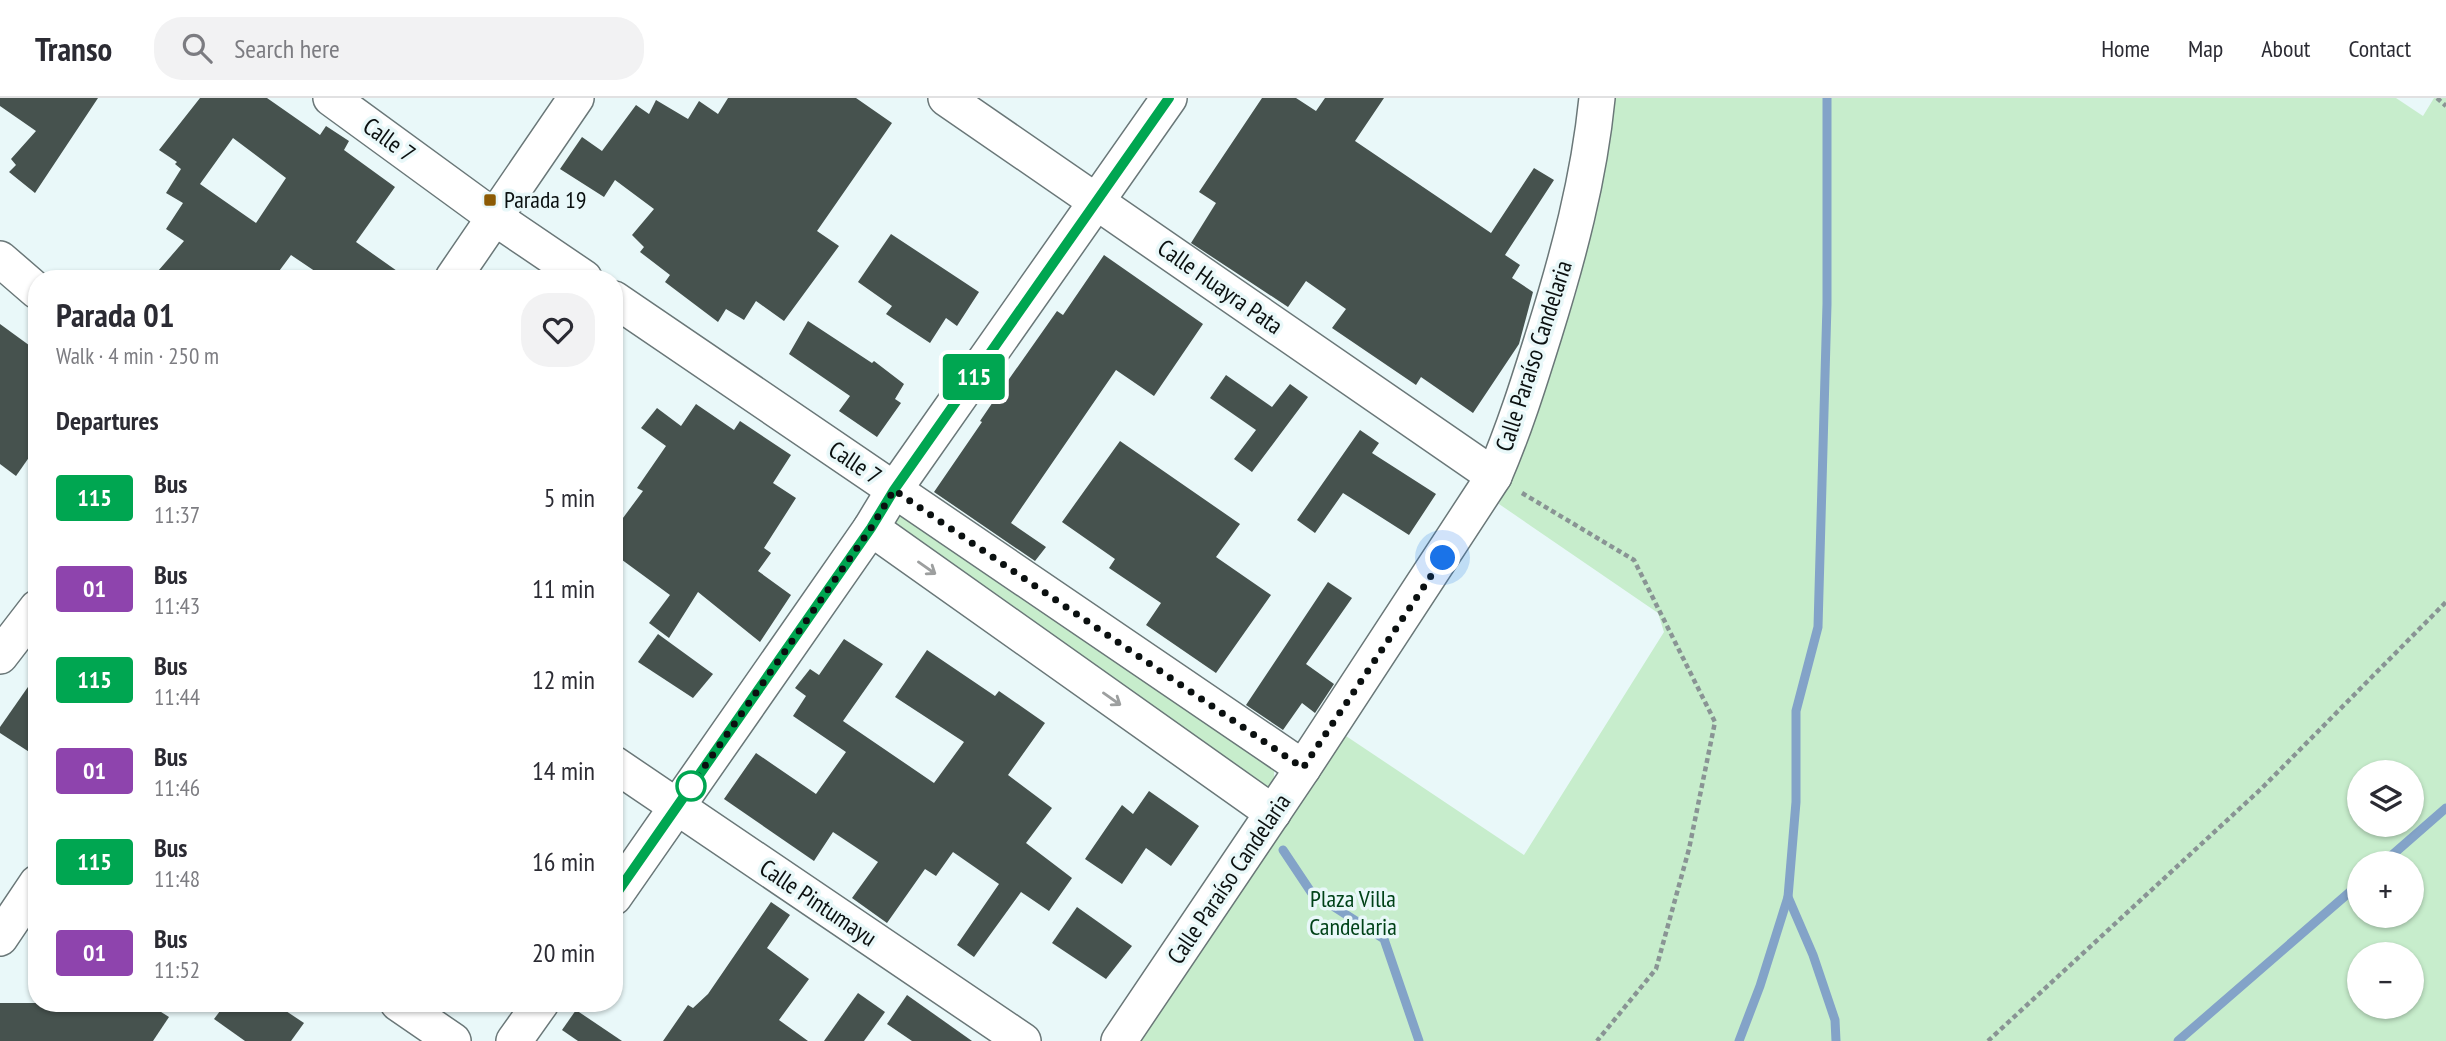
<!DOCTYPE html>
<html lang="en">
<head>
<meta charset="utf-8">
<style>
  :root { --surface:#fff; --page:#f2f2f3; --text:#2b2b33; --muted:#7c7c81; --line:#e1e1e2 }
  body { margin:0; font-family:"PT Sans Narrow",sans-serif; background:var(--page); color:var(--text); height:100vh; display:flex; flex-direction:column; font-size:26px; white-space:nowrap }
  * { box-sizing:border-box; margin:0 }
  p { font-size:23px; color:var(--muted) }
  .icon { flex:none; width:38px; height:38px; fill:none; stroke:currentColor; stroke-width:2; stroke-linecap:round; stroke-linejoin:round }
  .map { position:relative; flex:1; overflow:hidden }
  .details { position:absolute; left:28px; top:172px; width:595px; height:742px; display:flex; flex-direction:column; background:var(--surface); border-radius:28px; box-shadow:0 2px 5px #0004 }
  .details>* { flex:none }
  .badge { padding:0 14px; border-radius:5px; font-size:24px; line-height:46px }
  .fabs { position:absolute; left:2347px; top:662px; display:grid; gap:14px }
  .fabs a { display:grid; place-items:center; width:77px; height:77px; border-radius:50%; background:var(--surface); box-shadow:0 2px 5px #0004; font-size:35px }
  .you { position:absolute; width:35px; height:35px; margin:-18px; border:5px solid #fff; border-radius:50%; background:#1a73e8; box-shadow:0 0 0 10px #1a73e833 }
  .map>.badge { position:absolute; translate:-50% -50%; box-shadow:0 0 0 4px #fff }
  h2 { padding:0 28px; font-size:26px; line-height:63px }
  .round { display:grid; place-items:center; flex:none; width:74px; height:74px; border-radius:28px; background:var(--page) }
  .summary { display:flex; align-items:center; justify-content:space-between; height:119px; padding:0 28px }
  h1 { font-size:33px; font-weight:800; line-height:52px }
  ul { padding:0; list-style:none }
  li { display:flex; align-items:center; gap:21px; height:91px; padding:0 28px }
  li div { flex:1 }
  li b { display:block; font-size:26px }
  li em { font-style:normal }
  li .badge { min-width:77px; font-weight:700; text-align:center }
  header { display:flex; align-items:center; gap:42px; box-sizing:border-box; height:98px; padding:0 35px; background:var(--surface); border-bottom:2px solid var(--line) }
  header strong { font-size:33px }
  nav { display:flex; gap:38px; margin-inline-start:auto; font-size:24px }
  .search { width:490px; height:63px; background:var(--page); display:flex; align-items:center; gap:18px; box-sizing:border-box; padding:0 24px; border-radius:28px; color:var(--muted); font-size:26px }
  .map>svg:first-child { display:block }
</style>
</head>
<body>
<header>
<strong>Transo</strong>
<div class="search"><svg class="icon" aria-label="search" viewBox="0 0 24 24"><circle cx="10" cy="10" r="6"/><path d="M15 15l6 6"/></svg>Search here</div>
<nav><a>Home</a><a>Map</a><a>About</a><a>Contact</a></nav>
</header>
<div class="map">
<svg width="2446" height="943" viewBox="0 0 2446 943">
  <rect width="100%" height="100%" fill="#e9f8f9"/>
  <g fill="#c7edcc" fill-rule="evenodd">
    <path d="M1608 0H2396L2423 18 2434 0H2446V943H1136L1343 636 1524 757 1664 534 1658 515 1499 406 1576 196 1585 155ZM2359 674H2412V726H2359ZM2359 765H2412V817H2359ZM2359 856H2412V908H2359Z"/>
    <polygon points="901,412 1274,668 1274,679 1271,689 1258,691 890,428"/>
  </g>
  <g fill="none" stroke-linecap="round" stroke-linejoin="round">
    <g stroke="#83a3c8" stroke-width="9">
      <polyline points="1827,0 1827,206 1818,529 1796,613 1796,704 1788,799 1813,857 1835,922 1836,943"/>
      <polyline points="1283,752 1311,794 1384,841 1419,943"/>
      <polyline points="2383,765 2446,710"/>
      <polyline points="1739,943 1760,888 1788,799"/>
      <polyline points="2178,943 2359,786"/>
    </g>
  </g>
  <g fill="#46524e" fill-rule="evenodd">
    <polygon points="0,0 98,0 35,95 9,74 16,67 11,61 36,33 0,8"/>
    <path d="M200 0H267L320 37 326 28 349 43 344 52 395 89 356 144 407 180H325L291 157 274 180H228L214 172 209 180H152L184 143 166 131 183 105 166 95 181 71 175 66 177 64 159 52ZM233 40 286 80 256 125 200 86Z"/>
    <polygon points="728,0 856,0 892,25 817,133 839,148 784,223 756,203 744,222 726,211 718,224 665,184 670,177 640,154 644,149 632,137 654,111 615,82 604,99 560,71 582,39 602,53 636,7 649,16 656,2 688,21 699,3 718,16"/>
    <polygon points="1262,0 1296,0 1316,13 1325,0 1384,0 1355,43 1491,135 1534,70 1554,82 1505,157 1520,167 1512,180 1533,194 1519,246 1473,315 1421,279 1416,287 1332,230 1346,211 1306,183 1288,209 1191,145 1216,105 1199,94"/>
    <polygon points="891,136 979,194 957,228 946,220 930,245 886,216 892,208 858,184"/>
    <polygon points="1104,157 1203,226 1154,298 1116,272 1011,425 1046,449 1035,463 934,394 982,324 980,323 995,301 1057,213 1063,217"/>
    <polygon points="808,223 872,265 874,263 904,286 895,301 901,305 877,339 839,313 850,298 789,256"/>
    <polygon points="0,226 37,253 37,348 16,378 0,366"/>
    <polygon points="1226,277 1272,309 1290,286 1308,299 1252,374 1234,361 1256,332 1210,300"/>
    <polygon points="696,306 734,332 740,323 791,357 773,385 796,400 764,450 771,455 758,473 791,497 760,544 698,494 669,540 649,525 670,497 614,456 614,432 643,393 637,390 666,348 641,330 657,310 681,328"/>
    <polygon points="1360,332 1379,345 1372,355 1436,396 1409,437 1343,395 1315,435 1297,422"/>
    <polygon points="1120,343 1240,426 1216,459 1271,497 1216,575 1146,527 1161,505 1109,470 1115,461 1062,424"/>
    <polygon points="1328,484 1352,500 1306,566 1334,586 1315,615 1302,605 1283,632 1246,607"/>
    <polygon points="658,536 713,576 693,600 638,564"/>
    <polygon points="844,541 883,566 843,623 934,685 964,644 895,599 927,552 995,598 999,593 1045,625 1008,677 1052,710 1026,745 1072,780 1049,813 1021,794 974,859 957,847 999,786 953,754 936,778 925,771 887,825 852,800 878,764 833,734 814,763 724,701 756,655 816,696 846,654 793,618 806,598 795,590 810,571 819,577"/>
    <polygon points="37,576 37,659 0,635 0,629"/>
    <polygon points="1149,693 1199,728 1171,768 1146,750 1122,786 1085,761 1122,707 1133,716"/>
    <polygon points="771,804 790,817 767,850 809,881 779,922 808,943 663,943 688,907 693,910 708,896"/>
    <polygon points="1077,809 1132,848 1106,881 1052,845"/>
    <polygon points="858,895 885,914 864,943 824,943"/>
    <polygon points="907,897 972,943 912,943 887,926"/>
    <polygon points="0,905 147,905 169,919 153,943 0,943"/>
    <polygon points="226,905 274,905 304,925 291,943 245,943 214,921"/>
    <polygon points="576,912 622,943 578,943 562,932"/>
  </g>
  <g fill="none" stroke-linecap="round" stroke-linejoin="round">
    <defs>
      <g id="street">
        <polyline points="331,0 494,119 584,180"/>
        <polyline points="946,0 1494,378"/>
        <polyline points="0,161 37,193"/>
        <polyline points="453,180 576,0"/>
        <polyline points="614,201 1303,670"/>
        <polyline points="871,430 1273,715"/>
        <polyline points="0,558 37,510"/>
        <polyline points="614,666 1023,943"/>
        <polyline points="614,799 871,430 894,392 1169,0"/>
        <polyline points="0,840 37,785"/>
        <polyline points="398,905 453,943"/>
        <polyline points="514,943 541,905"/>
        <path d="M1119 943 1303 670 1494 378C1514 332 1529 284 1544 236 1568 159 1589 81 1597 0"/>
      </g>
    </defs>
    <use href="#street" stroke="#6a7778" stroke-width="38"/>
    <g stroke="#899494" stroke-width="4.5" stroke-dasharray="5 3.5" stroke-linecap="butt">
      <polyline points="2437,0 2446,8"/>
      <polyline points="1522,395 1634,462 1715,624 1689,751 1656,871 1597,943"/>
      <polyline points="1988,943 2262,690 2446,504"/>
    </g>
    <use href="#street" stroke="#fff" stroke-width="35"/>
  </g>
  <defs><path id="oneway-shaft" d="M-6 0H5M1.5-3L5.5 0L1.5 3" fill="none" stroke-width="1.6" stroke-linecap="round" stroke-linejoin="round" transform="scale(1.75)"/></defs>
  <g stroke="#9d9f9f">
    <use href="#oneway-shaft" transform="translate(927 470) rotate(35)"/>
    <use href="#oneway-shaft" transform="translate(1112 601) rotate(35)"/>
  </g>
  <g fill="none" stroke-linecap="round" stroke-linejoin="round">
    <defs>
      <polyline id="line" points="614,799 871,430 894,392 1169,0"/>
    </defs>
    <use href="#line" stroke="#fff" stroke-width="16"/>
    <use href="#line" stroke="#00a651" stroke-width="10"/>
    <polyline stroke="#0b1010" stroke-width="7" stroke-dasharray="0 12.6" points="691,688 871,430 894,392 1303,670 1443,460"/>
  </g>
  <rect fill="#8c5b05" stroke="#e9f8f9" stroke-width="2.5" x="483" y="95" width="14" height="14" rx="3.5"/>
  <circle fill="#fff" stroke="#00a651" stroke-width="3.5" cx="691" cy="688" r="14"/>
  <g text-anchor="middle" stroke-width="7" stroke-linejoin="round" paint-order="stroke">
    <g font-size="24" fill="#0b1010" stroke="#e9f8f9">
      <text transform="translate(389 42) rotate(36)" y="8">Calle 7</text>
      <text transform="translate(1220 189) rotate(35)" y="8">Calle Huayra Pata</text>
      <text transform="translate(1534 258) rotate(-72)" y="8">Calle Paraíso Candelaria</text>
      <text transform="translate(855 365) rotate(34)" y="8">Calle 7</text>
      <text transform="translate(1229 781) rotate(-56)" y="8">Calle Paraíso Candelaria</text>
      <text transform="translate(818 805) rotate(34)" y="8">Calle Pintumayu</text>
    </g>
    <g font-size="24" fill="#0b1010" stroke="#e9f8f9" text-anchor="start">
      <text x="504" y="110">Parada 19</text>
    </g>
    <g font-size="24" fill="#004218" stroke="#e9f8f9">
      <text x="1353" y="809">Plaza Villa<tspan x="1353" dy="28">Candelaria</tspan></text>
    </g>
  </g>
</svg>
<div class="fabs">
<a><svg class="icon" aria-label="layers" viewBox="0 0 24 24"><path d="M12 4l9 5-9 5-9-5zM3 14l9 5 9-5"/></svg></a>
<a>+</a>
<a>−</a>
</div>
<div class="you" style="left:1443px;top:460px"></div>
<b class="badge" style="left:974px;top:279px;background:#00a651;color:#fff">115</b>
<section class="details">
<div class="summary"><div><h1>Parada 01</h1><p>Walk · 4 min · 250 m</p></div><a class="round"><svg class="icon" aria-label="heart" viewBox="0 0 24 24"><path d="M12 20l-8-8c-3-5 5-10 8-4 3-6 11-1 8 4z"/></svg></a></div>
<h2>Departures</h2>
<ul>
<li><span class="badge" style="background:#00a651;color:#fff">115</span><div><b>Bus</b><p>11:37</p></div><em>5 min</em></li>
<li><span class="badge" style="background:#8e44ad;color:#fff">01</span><div><b>Bus</b><p>11:43</p></div><em>11 min</em></li>
<li><span class="badge" style="background:#00a651;color:#fff">115</span><div><b>Bus</b><p>11:44</p></div><em>12 min</em></li>
<li><span class="badge" style="background:#8e44ad;color:#fff">01</span><div><b>Bus</b><p>11:46</p></div><em>14 min</em></li>
<li><span class="badge" style="background:#00a651;color:#fff">115</span><div><b>Bus</b><p>11:48</p></div><em>16 min</em></li>
<li><span class="badge" style="background:#8e44ad;color:#fff">01</span><div><b>Bus</b><p>11:52</p></div><em>20 min</em></li>
</ul>
</section>
</div>
</body>
</html>
